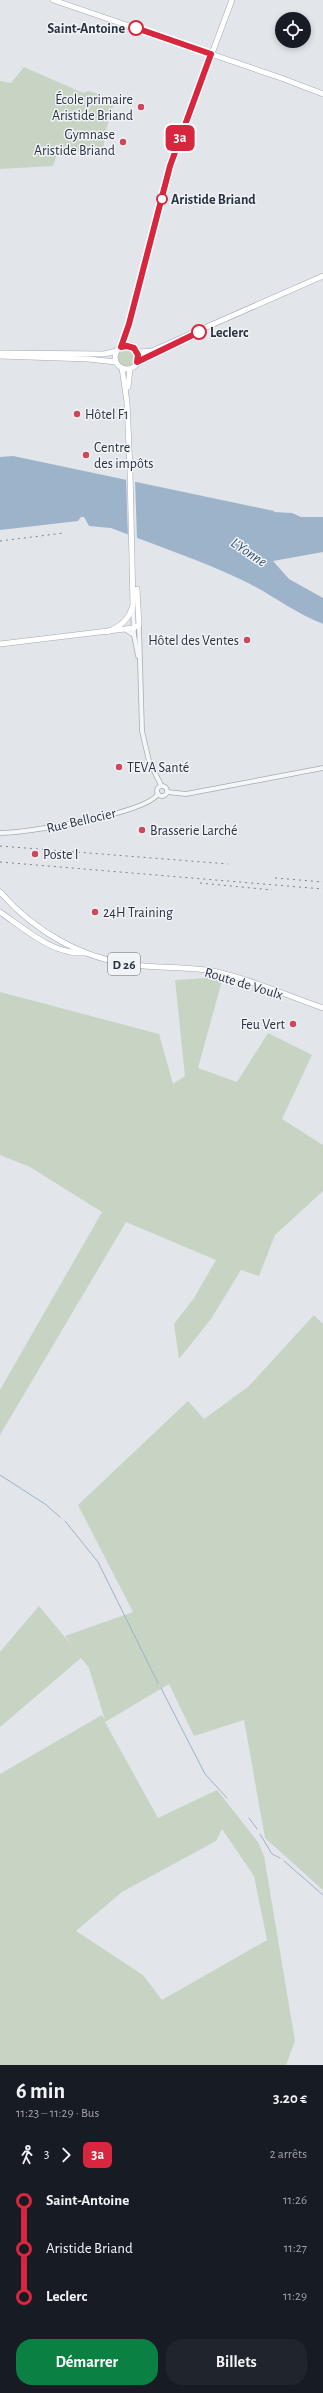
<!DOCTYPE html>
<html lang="fr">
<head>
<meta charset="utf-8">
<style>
  :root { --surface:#171b24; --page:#20242c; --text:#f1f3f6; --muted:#9ea1a6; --accent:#0b8043 }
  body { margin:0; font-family:"Alegreya Sans",sans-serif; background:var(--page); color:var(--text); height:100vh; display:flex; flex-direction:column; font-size:15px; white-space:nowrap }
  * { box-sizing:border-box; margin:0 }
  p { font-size:13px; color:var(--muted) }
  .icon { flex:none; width:22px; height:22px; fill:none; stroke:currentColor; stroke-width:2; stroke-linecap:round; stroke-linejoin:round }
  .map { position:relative; height:2065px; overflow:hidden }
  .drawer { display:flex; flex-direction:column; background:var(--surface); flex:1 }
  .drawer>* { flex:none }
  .badge { padding:0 8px; border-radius:6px; font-size:14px; line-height:26px }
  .controls { position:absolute; left:275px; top:12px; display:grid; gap:8px }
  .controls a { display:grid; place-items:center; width:36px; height:36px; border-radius:50%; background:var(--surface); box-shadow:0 2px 6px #0003; font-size:20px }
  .map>.badge { position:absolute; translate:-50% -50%; box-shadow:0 0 0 2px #fff }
  .legs { display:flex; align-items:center; gap:6px; height:44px; padding:0 16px; font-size:13px }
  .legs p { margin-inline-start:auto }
  .head { display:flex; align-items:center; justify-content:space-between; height:68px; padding:0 16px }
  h1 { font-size:22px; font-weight:700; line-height:30px }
  .cta { display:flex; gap:8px; margin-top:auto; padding:8px 16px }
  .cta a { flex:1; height:46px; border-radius:16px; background:var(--accent); color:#fff; font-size:16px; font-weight:700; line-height:46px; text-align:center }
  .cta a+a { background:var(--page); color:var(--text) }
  ul { padding:0 16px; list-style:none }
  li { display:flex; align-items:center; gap:14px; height:48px; font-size:15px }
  li i { display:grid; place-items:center; width:6px; height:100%; margin:0 5px; background:currentColor }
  li i::after { content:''; width:10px; height:10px; margin:-5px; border:3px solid; border-radius:50%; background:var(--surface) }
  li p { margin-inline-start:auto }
  li:first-child i { background:linear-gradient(#0000 50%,currentColor 0) }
  li:last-child i { background:linear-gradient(currentColor 50%,#0000 0) }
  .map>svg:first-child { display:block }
</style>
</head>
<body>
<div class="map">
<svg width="323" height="2065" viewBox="0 0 323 2065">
  <rect width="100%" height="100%" fill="#e2e5ea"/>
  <g fill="#c7d4c3" fill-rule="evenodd">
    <polygon points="24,67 83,93 89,91 115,100 106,130 102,156 59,148 53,166 0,169 0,81 11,83"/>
    <circle cx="127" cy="357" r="9"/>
    <polygon points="223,977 198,1068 237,1082 268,1033 312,1055 282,1119 323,1145 323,1191 275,1235 259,1276 241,1270 211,1319 179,1359 174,1324 194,1298 216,1260 126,1222 0,1435 0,1390 102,1212 30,1167 0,1155 0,992 159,1034 173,1084 185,1076 175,980"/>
    <path d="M314 1315 323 1324V1890L265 1838 244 1720 194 1736 169 1684 105 1722 158 1818 217 1790 258 1842 264 1856 295 2041 286 2065H0V1774L102 1715 105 1720 89 1668 81 1658 0 1727V1652L39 1606 73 1647 65 1636 133 1612 78 1505 188 1401 204 1419 249 1386ZM222 1829 254 1876 267 1940 162 2000 143 1975 76 1931 122 1892 216 1841Z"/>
  </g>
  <path fill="#9db3ca" d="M13 456 274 511V512L292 513 301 517H323V552L273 561 289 579 323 598V624C294 613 270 593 242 580 200 560 155 545 111 528L89 526 84 517H81L78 521 0 530V457Z"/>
  <polygon fill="#e2e5ea" points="126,477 135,479 137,540 128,537"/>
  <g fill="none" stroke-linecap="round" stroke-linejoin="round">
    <g stroke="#9db3ca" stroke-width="1">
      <polyline points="0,1475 45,1504 60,1517"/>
      <polyline points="65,1521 98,1562 158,1683"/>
      <polyline points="161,1688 205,1774 227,1798"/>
      <polyline points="249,1818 257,1829"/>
      <polyline points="260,1834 272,1854 280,1858"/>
      <polyline points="284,1861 323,1895"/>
    </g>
    <defs>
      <g id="minor">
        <polyline points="133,607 134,635"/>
        <polyline points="139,625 142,731 149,761 161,785"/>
        <polyline points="126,630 134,635 138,656"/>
        <circle cx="162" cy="791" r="5"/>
        <polyline points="167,792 186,794 323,768"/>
        <path d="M0 833C26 833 145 814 158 794"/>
      </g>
      <g id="major">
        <polyline points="53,0 281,78 323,94"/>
        <circle cx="127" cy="357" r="12"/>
        <polyline points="121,347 129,324 170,166 232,0"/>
        <polyline points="136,350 140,352 152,351 323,276"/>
        <polyline points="0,353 104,354 117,351"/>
        <polyline points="0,356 88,359 116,362"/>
        <polyline points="138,362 155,353"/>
        <polyline points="128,387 130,369"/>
        <path d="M107 632C121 626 129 620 133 605L130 471 127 402 122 368"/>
        <polyline points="0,644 133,628 139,625 137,589"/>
        <path d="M0 892C35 932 83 959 135 965 163 969 190 966 217 972 253 980 288 996 323 1008"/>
        <path d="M0 912C25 929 53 955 85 953"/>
      </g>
    </defs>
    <use href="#minor" stroke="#a7acb4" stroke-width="5.5"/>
    <use href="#major" stroke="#a1a9b6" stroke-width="6"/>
    <use href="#minor" stroke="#f4f6f8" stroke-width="4"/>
    <use href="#major" stroke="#fff" stroke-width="5"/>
    <g stroke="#7b8494" stroke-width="1" stroke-dasharray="2 4" stroke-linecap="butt">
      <polyline points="0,541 64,533"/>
      <polyline points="0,846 228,864"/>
      <polyline points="0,862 323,889"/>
      <polyline points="275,878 323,882"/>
      <polyline points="200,883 272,890"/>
    </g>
  </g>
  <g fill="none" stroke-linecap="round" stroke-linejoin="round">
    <defs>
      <polyline id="line-1" points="136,28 211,54 170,166 129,324 121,347 127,346 134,348 138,355 137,362 199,332"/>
    </defs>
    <use href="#line-1" stroke="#fff" stroke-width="9"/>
    <use href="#line-1" stroke="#d7263d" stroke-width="6"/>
  </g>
  <g fill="#fff" stroke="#d7263d" stroke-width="2">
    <circle cx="136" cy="28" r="7"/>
    <circle cx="162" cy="199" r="5"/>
    <circle cx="199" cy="332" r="7"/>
  </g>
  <g fill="#ce485c" stroke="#f1f4f7" stroke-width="1.5">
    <circle cx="141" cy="107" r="4"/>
    <circle cx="123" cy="142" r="4"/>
    <circle cx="77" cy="414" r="4"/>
    <circle cx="86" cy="455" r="4"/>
    <circle cx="247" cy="640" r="4"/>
    <circle cx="119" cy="767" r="4"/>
    <circle cx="142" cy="830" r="4"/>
    <circle cx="35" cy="854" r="4"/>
    <circle cx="95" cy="912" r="4"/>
    <circle cx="293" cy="1024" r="4"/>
  </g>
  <g text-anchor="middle" stroke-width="3" stroke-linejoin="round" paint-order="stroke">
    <rect fill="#f1f4f7" stroke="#666c78" stroke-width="1" x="108" y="953" width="32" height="22" rx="3"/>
    <g font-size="13" font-weight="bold" fill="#2a3242">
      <text x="124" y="969">D 26</text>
    </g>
    <g font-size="14" font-weight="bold" fill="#2a3242" stroke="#f1f4f7" text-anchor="start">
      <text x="125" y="33" text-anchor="end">Saint-Antoine</text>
      <text x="171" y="204">Aristide Briand</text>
      <text x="210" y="337">Leclerc</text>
    </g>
    <g font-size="14" fill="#2a3242" stroke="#f1f4f7" text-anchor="start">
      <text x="133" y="104" text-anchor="end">École primaire<tspan x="133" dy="16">Aristide Briand</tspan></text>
      <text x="115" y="139" text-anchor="end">Gymnase<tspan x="115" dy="16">Aristide Briand</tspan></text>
      <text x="85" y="419">Hôtel F1</text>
      <text x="94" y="452">Centre<tspan x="94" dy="16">des impôts</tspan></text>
      <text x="239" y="645" text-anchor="end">Hôtel des Ventes</text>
      <text x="127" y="772">TEVA Santé</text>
      <text x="150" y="835">Brasserie Larché</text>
      <text x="43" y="859">Poste I</text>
      <text x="103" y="917">24H Training</text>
      <text x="285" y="1029" text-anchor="end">Feu Vert</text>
    </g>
    <g font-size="14" fill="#2a3242" stroke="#f1f4f7">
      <text transform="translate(81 820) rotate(-13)" y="5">Rue Bellocier</text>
      <text transform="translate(244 983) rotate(17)" y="5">Route de Voulx</text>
    </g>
    <g font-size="15" font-style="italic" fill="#345176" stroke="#f1f4f7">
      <text transform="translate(249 552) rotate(34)" y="5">L'Yonne</text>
    </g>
  </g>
</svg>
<div class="controls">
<a><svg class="icon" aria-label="locate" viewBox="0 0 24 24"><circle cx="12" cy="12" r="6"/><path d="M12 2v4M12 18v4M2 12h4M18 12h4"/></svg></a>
</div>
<b class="badge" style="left:180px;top:138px;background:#d7263d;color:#fff">3a</b>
</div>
<section class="drawer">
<div class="head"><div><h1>6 min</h1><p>11:23 – 11:29 · Bus</p></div><b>3.20 €</b></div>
<div class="legs"><svg class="icon" aria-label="walk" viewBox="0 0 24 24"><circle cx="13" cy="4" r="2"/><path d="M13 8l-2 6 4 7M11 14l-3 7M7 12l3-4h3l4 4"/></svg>3<svg class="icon" aria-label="forward" viewBox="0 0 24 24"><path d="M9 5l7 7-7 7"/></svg><b class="badge" style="background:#d7263d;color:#fff">3a</b><p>2 arrêts</p></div>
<ul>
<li><i style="color:#d7263d"></i><b>Saint-Antoine</b><p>11:26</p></li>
<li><i style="color:#d7263d"></i><span>Aristide Briand</span><p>11:27</p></li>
<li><i style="color:#d7263d"></i><b>Leclerc</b><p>11:29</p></li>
</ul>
<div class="cta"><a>Démarrer</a><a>Billets</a></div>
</section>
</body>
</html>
